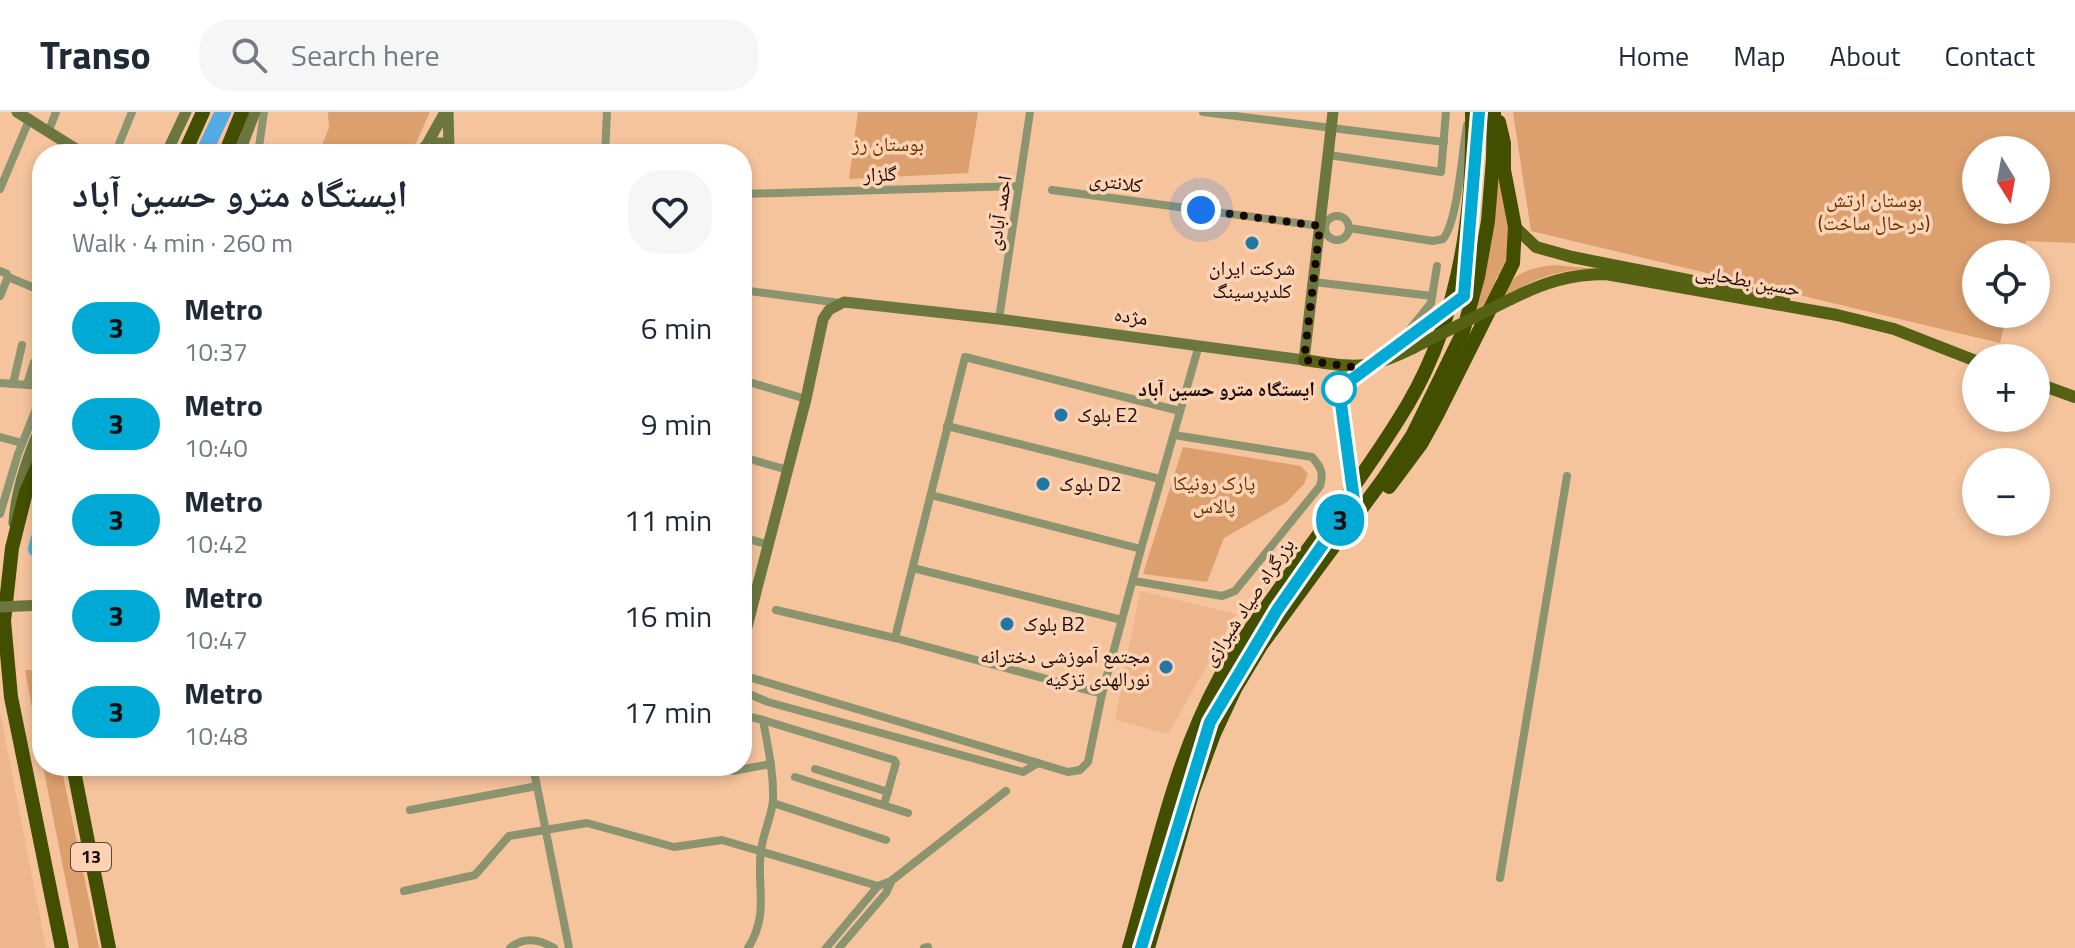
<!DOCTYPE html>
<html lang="en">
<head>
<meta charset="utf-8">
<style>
  :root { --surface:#fff; --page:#f6f6f7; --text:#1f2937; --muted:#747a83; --line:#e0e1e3 }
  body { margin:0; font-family:"Titillium Web","Noto Naskh Arabic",sans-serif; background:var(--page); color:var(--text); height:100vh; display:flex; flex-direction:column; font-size:30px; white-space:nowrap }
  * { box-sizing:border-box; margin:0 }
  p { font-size:26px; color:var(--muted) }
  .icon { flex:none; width:44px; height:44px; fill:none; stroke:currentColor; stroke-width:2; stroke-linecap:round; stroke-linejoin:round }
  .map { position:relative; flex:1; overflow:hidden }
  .panel { position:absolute; left:32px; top:32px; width:720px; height:632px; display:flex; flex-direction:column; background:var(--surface); border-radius:32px; box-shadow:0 4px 12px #0003 }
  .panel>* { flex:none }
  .badge { padding:0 16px; border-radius:26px; font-size:28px; line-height:52px }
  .needle { width:52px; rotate:169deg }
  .fabs { position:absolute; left:1962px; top:24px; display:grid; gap:16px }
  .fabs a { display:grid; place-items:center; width:88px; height:88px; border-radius:50%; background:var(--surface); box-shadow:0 4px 12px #0003; font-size:40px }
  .you { position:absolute; width:40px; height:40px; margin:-20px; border:6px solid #fff; border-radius:50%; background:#1a73e8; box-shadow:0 0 0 12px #1a73e833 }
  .map>.badge { position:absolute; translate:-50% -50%; box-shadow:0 0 0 4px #fff }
  .round { display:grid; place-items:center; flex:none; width:84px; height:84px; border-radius:32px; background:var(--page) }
  .headline { display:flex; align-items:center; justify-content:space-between; height:136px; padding:0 40px }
  h1 { font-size:38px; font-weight:700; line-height:60px }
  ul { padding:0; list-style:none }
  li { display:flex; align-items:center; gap:24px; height:96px; padding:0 40px }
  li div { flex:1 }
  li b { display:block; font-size:30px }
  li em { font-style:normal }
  li .badge { min-width:88px; font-weight:700; text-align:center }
  header { display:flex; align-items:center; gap:48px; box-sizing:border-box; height:112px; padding:0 40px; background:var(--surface); border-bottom:2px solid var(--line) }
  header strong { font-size:38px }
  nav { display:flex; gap:44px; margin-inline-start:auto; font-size:28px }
  .search { width:560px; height:72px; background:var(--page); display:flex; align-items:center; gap:20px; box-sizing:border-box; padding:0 28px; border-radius:32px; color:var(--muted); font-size:30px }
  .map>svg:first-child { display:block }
</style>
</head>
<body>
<header>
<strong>Transo</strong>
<div class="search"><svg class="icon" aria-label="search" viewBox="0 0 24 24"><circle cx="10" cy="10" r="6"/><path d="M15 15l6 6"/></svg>Search here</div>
<nav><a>Home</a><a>Map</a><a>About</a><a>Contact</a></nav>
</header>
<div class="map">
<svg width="2075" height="836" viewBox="0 0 2075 836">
  <rect width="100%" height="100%" fill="#f5c39c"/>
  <g fill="#eeb68c">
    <polygon points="1140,479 1236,502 1168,622 1115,608"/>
    <polygon points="0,600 46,836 0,836"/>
  </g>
  <g fill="#dc9f6e" fill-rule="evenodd">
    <polygon points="328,0 430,0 416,31 400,42 318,42 329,16"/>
    <polygon points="858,0 978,0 968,61 849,67"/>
    <path d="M1513 0H2075V131L2026 129 2022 142H1976V202H2007L2000 231 1531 119ZM2036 38V98H1976V38Z"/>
    <polygon points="1500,30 1511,113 1508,154 1496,166 1491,192 1475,200 1495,100"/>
    <path d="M1554 153 1596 157C1559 156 1532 168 1501 186 1513 160 1527 157 1554 153Z"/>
    <polygon points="1183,335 1301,354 1308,362 1304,372 1287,390 1224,426 1207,470 1143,462"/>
    <polygon points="25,558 42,558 42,650"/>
    <polygon points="43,654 61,654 99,836 79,836"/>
  </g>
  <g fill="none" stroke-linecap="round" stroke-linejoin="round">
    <g stroke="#52abe3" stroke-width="16">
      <polyline points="203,42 223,0"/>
      <polyline points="36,437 42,415"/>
    </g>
    <g stroke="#8b946f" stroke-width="8">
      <polyline points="1203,0 1444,30"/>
      <polyline points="49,18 56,0"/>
      <polyline points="115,42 132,0"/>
      <polyline points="258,42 264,0"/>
      <polyline points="605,42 607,0"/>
      <polyline points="1329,43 1441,60 1446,0"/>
      <polyline points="0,77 30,6"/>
      <polyline points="1052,78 1320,114"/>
      <polyline points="742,82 1019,74"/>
      <circle cx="1337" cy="116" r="12"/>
      <path d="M1349 116 1433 129 1443 127C1458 109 1462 39 1467 13"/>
      <polyline points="0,159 7,162 8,165 42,179"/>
      <polyline points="1314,170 1432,184"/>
      <polyline points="742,178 840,191"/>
      <polyline points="0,184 8,165"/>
      <polyline points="999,207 1030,0"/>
      <polyline points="1398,232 1431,191 1437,154"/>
      <polyline points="742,268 806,287"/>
      <polyline points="0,271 42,274"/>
      <polyline points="13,272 22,233"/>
      <polyline points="27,272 34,250"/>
      <polyline points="947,314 1160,367"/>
      <polyline points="0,325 22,331"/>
      <polyline points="742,345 788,358"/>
      <polyline points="931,383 1141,437"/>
      <polyline points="0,402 18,342 42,282"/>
      <polyline points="742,425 769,433"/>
      <polyline points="913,456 1122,508"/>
      <path d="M1134 469 1222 484 1235 479 1320 374C1324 361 1321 355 1312 345L1174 323"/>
      <polyline points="742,476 757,481"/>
      <polyline points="776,498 895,526 1102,582"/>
      <polyline points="895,526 965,245 1180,299"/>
      <polyline points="742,563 1068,660 1080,658 1088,650 1102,582 1141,437 1199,233"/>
      <polyline points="742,579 768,590 1023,660 1038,651"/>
      <path d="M742 603 763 608C768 635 774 662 773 689 771 706 763 722 761 738 756 775 770 801 748 836"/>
      <polyline points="763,608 894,648 896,651 884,693"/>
      <polyline points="533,654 569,836"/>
      <polyline points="726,654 733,659 771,652"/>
      <polyline points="815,657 888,680"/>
      <polyline points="795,665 908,701"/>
      <polyline points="773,691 886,728"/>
      <polyline points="410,698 537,674"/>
      <polyline points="1500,766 1567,364"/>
      <polyline points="404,779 475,763 509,724 587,711 674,735 722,728 878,774"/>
      <path d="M510 836C524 824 539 827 554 836"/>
      <polyline points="826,836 878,774 891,769 1006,679"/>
      <polyline points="839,836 886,781 891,770"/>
      <polyline points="924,836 928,835"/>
    </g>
    <g stroke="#6b773f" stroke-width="11">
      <polyline points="17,0 84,42"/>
      <polyline points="448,0 449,35"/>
      <polygon points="430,31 446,31 449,34 445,38 430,38 426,34"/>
      <polyline points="166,42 186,0"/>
      <polyline points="239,42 255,0"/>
      <polyline points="415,42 426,34 445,0"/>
      <path d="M14 411C16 377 28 343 42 312"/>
      <polyline points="742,534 806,287 823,207 829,198 844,190 999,207 1304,248 1333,0"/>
    </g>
    <g stroke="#556214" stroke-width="12">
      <polyline points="1515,115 1536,135 1572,145 1784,187"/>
      <path d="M1511 187C1543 171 1570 162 1606 162L1837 203 1894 217 1976 249"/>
      <path d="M1304 248C1355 255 1365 260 1413 236"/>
      <polyline points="2036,271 2075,285"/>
    </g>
    <g stroke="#434f00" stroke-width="14">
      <polyline points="184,42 203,0"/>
      <polyline points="225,42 242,0"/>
      <polyline points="42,344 26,380 12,436 4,509 11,585 62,836"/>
      <polyline points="1389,375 1421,332 1437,303 1513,151 1515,115 1504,58 1504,31 1499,10"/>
      <polyline points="73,654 109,836"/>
      <path d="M1129 836C1155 746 1174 650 1219 567 1234 538 1254 512 1273 486 1318 422 1368 359 1408 292 1459 205 1474 100 1472 0"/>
      <polyline points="1148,836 1193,679 1214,622 1235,577 1262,532 1384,366 1412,324 1463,220 1478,165 1488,109 1493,47 1494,0"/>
    </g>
    <polyline stroke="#6b773f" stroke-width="11" points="0,495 42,493"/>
    <polyline stroke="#556214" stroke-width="12" points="1413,236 1511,187"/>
  </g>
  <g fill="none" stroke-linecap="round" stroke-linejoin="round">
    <defs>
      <polyline id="line" points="1141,836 1210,610 1277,498 1354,388 1339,277 1464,184 1479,0"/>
    </defs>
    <use href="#line" stroke="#fff" stroke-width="18"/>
    <use href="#line" stroke="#00aad4" stroke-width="12"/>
    <polyline stroke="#190900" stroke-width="8" stroke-dasharray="0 14.4" points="1201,98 1320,114 1304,248 1352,255 1339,277"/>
  </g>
  <g fill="#2277a7" stroke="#fbd2b3" stroke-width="3">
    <circle cx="1252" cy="131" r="8"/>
    <circle cx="1061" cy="303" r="8"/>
    <circle cx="1043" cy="372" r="8"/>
    <circle cx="1007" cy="512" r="8"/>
    <circle cx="1166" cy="555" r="8"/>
  </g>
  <circle fill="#fff" stroke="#00aad4" stroke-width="4" cx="1339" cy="277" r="16"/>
  <g text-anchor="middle" stroke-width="7" stroke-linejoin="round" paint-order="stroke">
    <rect fill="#fbd2b3" stroke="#5d4536" stroke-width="2" x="71" y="731" width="40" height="28" rx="6"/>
    <g font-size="18" font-weight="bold" fill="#190900">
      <text x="91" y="751">13</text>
    </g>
    <g font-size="20" fill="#613200" stroke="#fbd2b3">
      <text x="888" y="39">بوستان رز</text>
      <text x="1874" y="95">بوستان ارتش<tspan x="1874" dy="23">(در حال ساخت)</tspan></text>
      <text x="1214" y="378">پارک رونیکا<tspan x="1214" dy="23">پالاس</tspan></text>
    </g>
    <g font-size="20" fill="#190900" stroke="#fbd2b3">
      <text transform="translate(880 62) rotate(-2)" y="7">گلزار</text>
      <text transform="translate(1116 70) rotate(8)" y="7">کلانتری</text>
      <text transform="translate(999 101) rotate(-81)" y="7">احمد آبادی</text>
      <text transform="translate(1748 168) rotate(10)" y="7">حسین بطحایی</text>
      <text transform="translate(1131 204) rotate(8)" y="7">مژده</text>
      <text transform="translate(1248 490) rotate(-56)" y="7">بزرگراه صیاد شیرازی</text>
    </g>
    <g font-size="20" fill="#190900" stroke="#fbd2b3" text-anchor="start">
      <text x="1252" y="163" text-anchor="middle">شرکت ایران<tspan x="1252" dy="23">کلدپرسینگ</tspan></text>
      <text x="1077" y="310">بلوک E2</text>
      <text x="1059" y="379">بلوک D2</text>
      <text x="1023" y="519">بلوک B2</text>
      <text x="1150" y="551" text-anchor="end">مجتمع آموزشی دخترانه<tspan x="1150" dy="23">نورالهدی تزکیه</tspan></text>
    </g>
    <g font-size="20" font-weight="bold" fill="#190900" stroke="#fbd2b3" text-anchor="end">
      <text x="1315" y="284">ایستگاه مترو حسین آباد</text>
    </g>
  </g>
</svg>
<div class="fabs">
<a><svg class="needle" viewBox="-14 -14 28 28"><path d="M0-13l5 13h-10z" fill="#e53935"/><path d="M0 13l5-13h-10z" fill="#747a83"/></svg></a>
<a><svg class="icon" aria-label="locate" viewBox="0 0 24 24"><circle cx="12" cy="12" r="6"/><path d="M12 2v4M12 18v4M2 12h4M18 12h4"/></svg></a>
<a>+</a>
<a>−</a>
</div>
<div class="you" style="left:1201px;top:98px"></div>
<b class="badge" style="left:1340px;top:408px;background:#00aad4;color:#111">3</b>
<section class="panel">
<div class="headline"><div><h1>ایستگاه مترو حسین آباد</h1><p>Walk · 4 min · 260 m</p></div><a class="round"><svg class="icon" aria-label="heart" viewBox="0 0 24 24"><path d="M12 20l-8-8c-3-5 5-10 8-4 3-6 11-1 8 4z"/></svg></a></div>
<ul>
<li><span class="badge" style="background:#00aad4;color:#111">3</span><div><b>Metro</b><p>10:37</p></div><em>6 min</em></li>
<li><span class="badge" style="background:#00aad4;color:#111">3</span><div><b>Metro</b><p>10:40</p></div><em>9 min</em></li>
<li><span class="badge" style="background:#00aad4;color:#111">3</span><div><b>Metro</b><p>10:42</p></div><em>11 min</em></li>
<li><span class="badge" style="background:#00aad4;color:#111">3</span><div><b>Metro</b><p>10:47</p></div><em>16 min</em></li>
<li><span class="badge" style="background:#00aad4;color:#111">3</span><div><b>Metro</b><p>10:48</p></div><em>17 min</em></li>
</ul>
</section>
</div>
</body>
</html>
